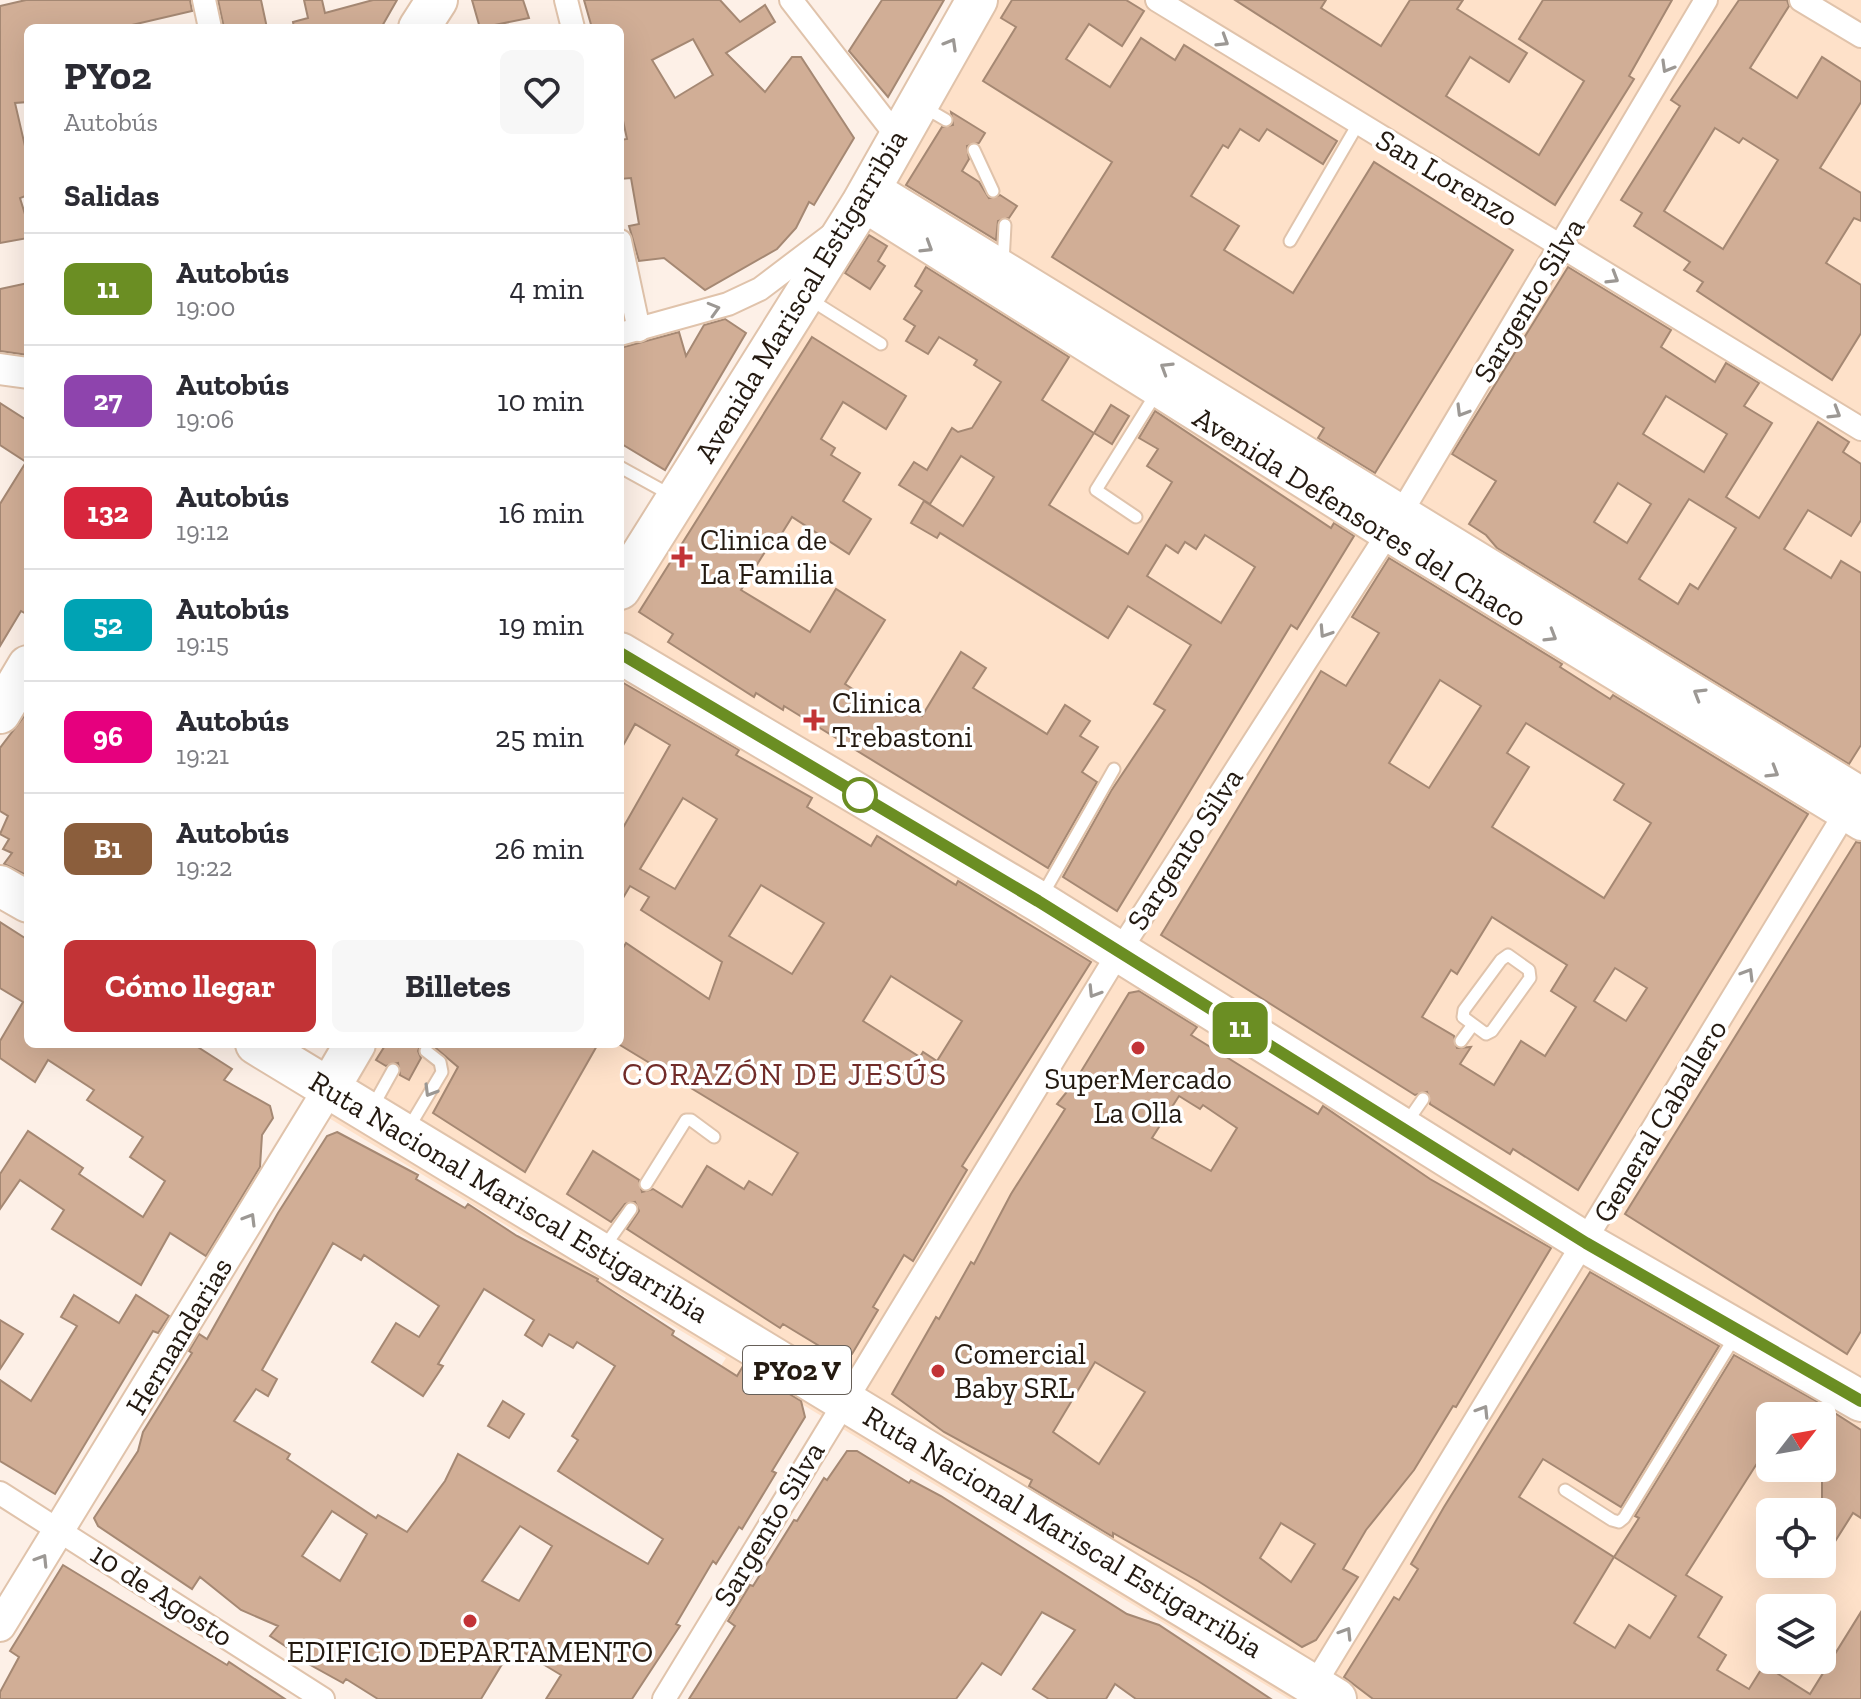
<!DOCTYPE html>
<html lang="es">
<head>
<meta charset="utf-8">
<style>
  :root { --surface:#fff; --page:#f7f7f7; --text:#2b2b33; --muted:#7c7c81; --line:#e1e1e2; --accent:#c23336 }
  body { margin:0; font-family:"Zilla Slab",serif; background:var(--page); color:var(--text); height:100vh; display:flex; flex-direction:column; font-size:30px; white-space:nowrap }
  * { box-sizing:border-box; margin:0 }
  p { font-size:26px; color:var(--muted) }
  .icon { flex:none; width:44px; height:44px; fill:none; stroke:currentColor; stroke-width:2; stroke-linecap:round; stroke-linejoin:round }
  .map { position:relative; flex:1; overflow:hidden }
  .sheet { position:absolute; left:24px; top:24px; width:600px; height:1024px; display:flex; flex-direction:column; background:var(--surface); border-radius:12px; box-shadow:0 8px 32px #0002 }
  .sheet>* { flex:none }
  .badge { padding:0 16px; border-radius:12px; font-size:28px; line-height:52px }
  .needle { width:52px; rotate:59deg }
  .controls { position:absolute; left:1756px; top:1402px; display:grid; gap:16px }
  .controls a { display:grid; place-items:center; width:80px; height:80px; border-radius:12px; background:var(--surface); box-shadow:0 8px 32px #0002; font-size:40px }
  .map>.badge { position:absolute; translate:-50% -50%; box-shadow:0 0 0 4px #fff }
  h2 { padding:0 40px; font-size:30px; line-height:72px }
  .round { display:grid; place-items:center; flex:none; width:84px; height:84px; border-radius:12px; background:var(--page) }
  .summary { display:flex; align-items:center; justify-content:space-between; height:136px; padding:0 40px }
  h1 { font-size:38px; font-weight:800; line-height:60px }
  .action { display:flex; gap:16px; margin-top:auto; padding:16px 40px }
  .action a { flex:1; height:92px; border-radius:12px; background:var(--accent); color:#fff; font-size:32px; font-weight:800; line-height:92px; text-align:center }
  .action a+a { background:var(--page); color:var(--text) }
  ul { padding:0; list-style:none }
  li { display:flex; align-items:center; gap:24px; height:112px; padding:0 40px; border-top:2px solid var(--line) }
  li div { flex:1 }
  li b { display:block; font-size:30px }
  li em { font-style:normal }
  li .badge { min-width:88px; font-weight:700; text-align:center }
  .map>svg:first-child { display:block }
</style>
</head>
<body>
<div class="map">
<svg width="1861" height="1699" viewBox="0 0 1861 1699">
  <rect width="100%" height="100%" fill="#fdf0e7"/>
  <path fill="#fee1c9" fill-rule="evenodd" d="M961 0H1861V1699H1289L742 1368 701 1425 689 1415 726 1358 309 1106 345 1044H620V578ZM1770 1416H1822V1468H1770ZM1770 1512H1822V1564H1770ZM1770 1608H1822V1660H1770Z"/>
  <g fill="#d1ae96" stroke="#a58873" stroke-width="2" fill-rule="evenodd">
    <polygon points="26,0 190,0 192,11 119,28 28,28 28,102 15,103 28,159 28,195 20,198 28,224 28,238 0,243 0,6"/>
    <polygon points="218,0 261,0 267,28 224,28"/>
    <polygon points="304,0 322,0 325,13 373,0 397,0 381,28 294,28 293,22 308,18"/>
    <polygon points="472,0 523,0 529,18 480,28"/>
    <path d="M584 0H720L740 22 765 5 775 22 726 53 765 92 792 57H801L854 138 814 205 809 202 796 228 777 249 705 290 664 258 639 261 629 226 639 224 631 178 620 179V140L627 139 620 107V28H592ZM693 39 713 75 675 98 652 60Z"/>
    <polygon points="882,0 944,0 888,97 849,51"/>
    <polygon points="1012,0 1126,0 1144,11 1122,46 1089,24 1066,59 1110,87 1141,38 1175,60 1184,45 1337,141 1323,164 1267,129 1259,141 1240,129 1228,148 1223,145 1191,196 1239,226 1224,250 1293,293 1374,162 1513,250 1375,473 1318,438 1324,428 1052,257 1112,162 983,81 1016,27 1001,18"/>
    <polygon points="1235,0 1326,0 1321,8 1381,46 1410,0 1463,0 1457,9 1527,53 1509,82 1470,57 1446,96 1539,155 1584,81 1519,39 1543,0 1672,0 1629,76 1634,79 1555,205"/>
    <path d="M1739 0H1787L1789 6 1750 68 1797 98 1822 57 1861 82V102L1820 168 1861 193V221L1854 218 1826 263 1861 285V333L1832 380 1697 291 1703 282 1684 270 1690 262 1634 226 1642 213 1621 200 1680 106 1671 100ZM1715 128 1739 143 1743 138 1778 160 1723 249 1664 211Z"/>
    <polygon points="951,112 985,133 979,143 967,146 969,159 962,171 979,182 989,198 1000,195 1017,206 1009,218 998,221 996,240 906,185 942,127 953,125"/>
    <polygon points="869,235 887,246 878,261 885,266 870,289 845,273"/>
    <path d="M926 267 1069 357 1042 400 1094 433 1111 405 1129 416 1112 444 1094 433 1049 505 1128 554 1172 482 1147 466 1158 449 1139 438 1155 411 1331 528 1334 523 1354 536 1297 629 1291 625 1117 911 1063 877 1111 791 1165 710 1154 704 1191 645 1128 606 1108 638 940 533 937 538 911 523 924 501 963 526 976 506 994 477 961 456 930 504 899 485 914 462 927 470 952 428 958 432 972 428 1001 382 974 365 977 360 939 337 928 354 906 341 915 326 904 319 922 291 915 286ZM1205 535 1255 567 1221 623 1147 576 1166 545 1178 553 1185 542 1196 549Z"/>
    <path d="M1568 267 1671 330 1661 347 1715 382 1726 363 1759 383 1744 406 1772 423 1726 497 1759 518 1818 422 1849 442 1843 452 1861 464V520L1851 536 1808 510 1784 549 1831 578 1841 561 1861 573V745L1849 764 1497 548 1486 535 1469 524 1496 481 1452 454ZM1666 396 1727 434 1704 472 1643 434ZM1618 483 1651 504 1627 543 1594 522ZM1689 499 1736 528 1698 589 1690 584 1678 604 1639 579Z"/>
    <polygon points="28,283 28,355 0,351 0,289"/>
    <polygon points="725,319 746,333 665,470 620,443 620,348 679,332 686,356 704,325"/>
    <polygon points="812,337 906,396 886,429 843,402 821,439 835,448 831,455 860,473 843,501 871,519 849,554 792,517 779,538 775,536 741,590 810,632 836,589 885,620 845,684 879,706 887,694 922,716 961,652 986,668 973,688 1047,734 1065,705 1090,721 1080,736 1098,747 1082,772 1097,782 1048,868 784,706 783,710 756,693 754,697 668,642 673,634 639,612"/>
    <polygon points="0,403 28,421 28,615 21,611 0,646 0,504 26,462 0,445"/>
    <path d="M1389 558 1562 664 1560 667 1610 699 1613 695 1808 814 1578 1190 1513 1149 1510 1154 1430 1104 1427 1092 1415 1095 1161 935 1321 671 1346 686 1379 633 1352 617ZM1440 680 1481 706 1429 788 1389 763ZM1526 723 1624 784 1614 800 1651 823 1604 898 1492 827 1529 767 1507 753ZM1492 917 1567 965 1551 991 1576 1007 1545 1056 1521 1041 1494 1085 1460 1064 1471 1047 1457 1048 1454 1036 1422 1017 1451 970 1457 974ZM1615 968 1647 988 1626 1021 1594 1001Z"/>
    <path d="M620 681 739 750 736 755 812 798 807 807 871 846 877 836 956 885 958 881 1091 962 962 1166 967 1170 913 1261 904 1255 873 1307 878 1310 852 1354 841 1359 783 1324 780 1328 627 1229 639 1211 635 1202 625 1204 611 1222 567 1194 593 1151 639 1180 642 1192 653 1189 682 1207 707 1166 744 1189 749 1181 772 1195 798 1153 620 1045V953L626 943 709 999 722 962 641 910 649 897 630 886 620 903V833L670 745 635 724 620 751ZM683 798 717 819 675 889 640 869ZM761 885 824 923 792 974 729 936ZM891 976 962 1021 937 1061 923 1052 920 1057 863 1021Z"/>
    <polygon points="28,711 28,876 4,864 12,853 3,849 9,839 0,834 8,816 0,811 0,748"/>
    <polygon points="1856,842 1861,843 1861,1331 1847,1354 1625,1214"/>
    <polygon points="0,922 28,940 28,1044 193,1044 232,1069 224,1080 270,1106 273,1118 262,1135 260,1167 206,1256 170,1233 141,1285 52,1229 64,1210 20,1180 0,1209 0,1174 28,1131 83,1168 79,1174 143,1217 165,1181 130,1157 143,1137 87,1100 94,1090 48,1060 35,1082 0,1058 0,1041 23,1002 0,988"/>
    <path d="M1139 991 1197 1027 1191 1035 1318 1114 1323 1106 1430 1179 1551 1248 1456 1407 1453 1406 1414 1470 1366 1530 1343 1569 1358 1577 1316 1640 1302 1647 1198 1581 1113 1533V1537L1029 1486 1032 1480 944 1432 892 1394 936 1317 939 1319 971 1262 974 1264 1011 1194 1065 1109 1057 1104 1074 1083 1129 993ZM1179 1096 1200 1109 1203 1105 1237 1128 1211 1171 1152 1138ZM1095 1362 1145 1392 1099 1464 1053 1432ZM1281 1523 1315 1544 1291 1582 1260 1558Z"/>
    <polygon points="386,1044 421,1044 418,1051 421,1058 409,1080 400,1075 398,1063 386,1066 376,1060"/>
    <polygon points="431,1044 598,1044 525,1172 433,1113 458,1067"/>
    <path d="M337 1132 418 1175 416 1179 465 1208 468 1204 517 1236 598 1279 597 1281 674 1331 672 1335 737 1376 743 1366 801 1401 805 1417 772 1471 776 1473 742 1529 739 1527 716 1564 713 1561 676 1624 680 1626 632 1699H546L561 1675 513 1646 481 1699H378L346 1679 343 1683 296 1657 297 1654 270 1636 278 1626 241 1610 200 1577 192 1589 98 1526 94 1518 138 1451 143 1432 192 1353 189 1351 199 1334 207 1339 278 1213 327 1136ZM333 1243 361 1260 364 1255 439 1306 419 1337 396 1323 372 1362 423 1396 443 1366 438 1364 484 1289 534 1320 525 1335 542 1346 549 1334 573 1348 577 1342 615 1366 572 1436 578 1440 558 1471 663 1539 648 1564 458 1454 445 1481 407 1532 378 1515 376 1518 287 1459 290 1454 234 1421 256 1389 268 1396 277 1379 262 1370ZM332 1511 367 1534 340 1581 302 1556ZM520 1526 552 1546 519 1601 482 1581Z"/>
    <path d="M1590 1272 1719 1346 1621 1507 1543 1459 1519 1497 1614 1557 1639 1518 1635 1516 1734 1355 1816 1401 1861 1430V1518L1853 1513 1822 1562V1416H1770V1443L1686 1575 1722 1597 1698 1637 1726 1655 1717 1670 1749 1689 1764 1665 1810 1694 1861 1612V1699H1373L1344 1677 1394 1597 1399 1600 1418 1569 1411 1564 1444 1507ZM1614 1557 1676 1596 1650 1638 1629 1625 1615 1648 1574 1623Z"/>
    <polygon points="74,1295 119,1323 136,1295 169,1316 158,1333 153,1331 55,1494 0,1461 0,1380 31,1401 77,1326 61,1317"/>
    <polygon points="0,1320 23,1334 0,1369"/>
    <polygon points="503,1401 524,1414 509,1438 488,1426"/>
    <polygon points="847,1451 857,1451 909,1483 911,1480 941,1496 1127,1614 1159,1625 1271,1699 1136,1699 1115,1684 1106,1699 1049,1699 1033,1689 1075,1630 1042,1612 1001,1675 982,1663 956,1699 689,1699 735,1626 728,1621 750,1585 753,1586 794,1520 797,1521 824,1478 827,1480"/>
    <polygon points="63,1565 227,1665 229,1662 285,1699 0,1699 0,1692 19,1657 10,1651"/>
  </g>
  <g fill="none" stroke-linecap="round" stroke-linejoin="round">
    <defs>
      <g id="lane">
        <polyline points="922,106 946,120"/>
        <polyline points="974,150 993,191"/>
        <polyline points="1290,241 1358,124"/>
        <polyline points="1003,263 1005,225"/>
        <polyline points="811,300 881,344"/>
        <polyline points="620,467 669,494"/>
        <polyline points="1136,517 1096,490 1157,392"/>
        <polyline points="1043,894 1114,769"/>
        <polygon points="1508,955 1529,970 1530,978 1492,1031 1486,1034 1463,1017 1464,1010 1501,960"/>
        <polyline points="1461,1041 1472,1026"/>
        <polyline points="373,1106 393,1070"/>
        <polyline points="1407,1122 1423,1099"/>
        <polyline points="408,1129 442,1072 440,1062 426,1051"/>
        <polyline points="646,1184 686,1120 691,1120 714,1137"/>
        <polyline points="605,1246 631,1209"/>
        <polyline points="1565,1490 1612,1520 1619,1522 1624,1518 1736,1335"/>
      </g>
      <g id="street">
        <polyline points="204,0 210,28"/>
        <polyline points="566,0 573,28"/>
        <polyline points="791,0 899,139"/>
        <polyline points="1157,0 1861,429"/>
        <polyline points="1801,0 1861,36"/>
        <polyline points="620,241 639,330"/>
        <polyline points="620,334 728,304 760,289 830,236"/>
        <polyline points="0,1493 323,1699"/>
        <polyline points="1308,1695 1852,802"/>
        <polyline points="664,1699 1119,952 1401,513 1706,0"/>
      </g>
      <g id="secondary">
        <polyline points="871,185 1861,792"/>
        <polyline points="861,205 1386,535 1861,825"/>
        <polyline points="0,369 28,373"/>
        <polyline points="0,1626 328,1090"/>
      </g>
      <g id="highway">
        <polyline points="419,28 437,0"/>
        <polyline points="620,589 861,205 977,0"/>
        <polyline points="620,653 1038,901 1586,1243 1861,1401"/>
        <polyline points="0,713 28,666"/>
        <polyline points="0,886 28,902"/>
        <polyline points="256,1044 1336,1699"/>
        <polyline points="328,1090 355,1044"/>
      </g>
    </defs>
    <use href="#lane" stroke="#e0c3ab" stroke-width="15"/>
    <use href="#street" stroke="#e0c3ab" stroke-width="26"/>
    <use href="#secondary" stroke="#e0c3ab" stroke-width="34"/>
    <use href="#highway" stroke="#e0c3ab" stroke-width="44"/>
    <use href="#lane" stroke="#fff" stroke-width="11"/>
    <use href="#street" stroke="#fff" stroke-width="22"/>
    <use href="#secondary" stroke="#fff" stroke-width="30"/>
    <use href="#highway" stroke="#fff" stroke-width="40"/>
  </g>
  <defs><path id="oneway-chevron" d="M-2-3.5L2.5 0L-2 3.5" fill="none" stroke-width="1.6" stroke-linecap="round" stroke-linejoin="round" transform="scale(2)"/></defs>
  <g stroke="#9c9894">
    <use href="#oneway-chevron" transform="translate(1223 41) rotate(32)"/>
    <use href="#oneway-chevron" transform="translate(951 44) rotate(-60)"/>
    <use href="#oneway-chevron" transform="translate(1667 67) rotate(120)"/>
    <use href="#oneway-chevron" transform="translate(927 247) rotate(32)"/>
    <use href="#oneway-chevron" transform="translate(1613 278) rotate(31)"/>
    <use href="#oneway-chevron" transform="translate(714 309) rotate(-16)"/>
    <use href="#oneway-chevron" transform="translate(1166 368) rotate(-148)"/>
    <use href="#oneway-chevron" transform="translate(1462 411) rotate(121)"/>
    <use href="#oneway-chevron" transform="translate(1835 413) rotate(31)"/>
    <use href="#oneway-chevron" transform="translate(1325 632) rotate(123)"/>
    <use href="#oneway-chevron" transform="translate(1551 636) rotate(31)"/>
    <use href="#oneway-chevron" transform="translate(1699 694) rotate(-149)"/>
    <use href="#oneway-chevron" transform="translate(1773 772) rotate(31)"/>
    <use href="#oneway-chevron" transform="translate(1748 974) rotate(-59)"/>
    <use href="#oneway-chevron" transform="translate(1094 992) rotate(122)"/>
    <use href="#oneway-chevron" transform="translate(430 1091) rotate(121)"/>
    <use href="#oneway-chevron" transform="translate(250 1219) rotate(-59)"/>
    <use href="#oneway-chevron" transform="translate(1483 1411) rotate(-58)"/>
    <use href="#oneway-chevron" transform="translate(42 1560) rotate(-58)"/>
    <use href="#oneway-chevron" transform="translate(1346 1633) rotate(-58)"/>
  </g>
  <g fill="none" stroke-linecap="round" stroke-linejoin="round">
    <defs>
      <polyline id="line" points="620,653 1038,901 1586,1243 1861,1401"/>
    </defs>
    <use href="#line" stroke="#fff" stroke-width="18"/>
    <use href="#line" stroke="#6b8e23" stroke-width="12"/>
  </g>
  <g fill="#c23336" stroke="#fff" stroke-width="3">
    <path d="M678 545h8v8h8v8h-8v8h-8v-8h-8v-8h8z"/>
    <path d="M810 708h8v8h8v8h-8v8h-8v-8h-8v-8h8z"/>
    <circle cx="1138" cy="1048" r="8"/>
    <circle cx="938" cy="1371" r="8"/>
    <circle cx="470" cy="1621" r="8"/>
  </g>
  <circle fill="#fff" stroke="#6b8e23" stroke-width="4" cx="860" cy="795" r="16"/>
  <g text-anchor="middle" stroke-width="7" stroke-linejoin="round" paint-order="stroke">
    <rect fill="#fff" stroke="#665f58" stroke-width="2" x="743" y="1346" width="108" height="48" rx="6"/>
    <g font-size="28" font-weight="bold" fill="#241a11">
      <text x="797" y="1380">PY02 V</text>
    </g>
    <g font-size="30" fill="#241a11" stroke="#fff">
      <text transform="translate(1447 178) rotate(31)" y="10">San Lorenzo</text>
      <text transform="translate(801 296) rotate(-59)" y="10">Avenida Mariscal Estigarribia</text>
      <text transform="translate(1529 300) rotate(-59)" y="10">Sargento Silva</text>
      <text transform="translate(1360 517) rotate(32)" y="10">Avenida Defensores del Chaco</text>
      <text transform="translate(1185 849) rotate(-57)" y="10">Sargento Silva</text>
      <text transform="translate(1660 1121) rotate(-59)" y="10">General Caballero</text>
      <text transform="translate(509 1197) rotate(31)" y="10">Ruta Nacional Mariscal Estigarribia</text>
      <text transform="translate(179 1336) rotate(-59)" y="10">Hernandarias</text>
      <text transform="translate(769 1524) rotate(-59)" y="10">Sargento Silva</text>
      <text transform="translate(1063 1532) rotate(31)" y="10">Ruta Nacional Mariscal Estigarribia</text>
      <text transform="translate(162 1595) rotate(33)" y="10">10 de Agosto</text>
    </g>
    <g font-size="30" fill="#241a11" stroke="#fff" text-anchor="start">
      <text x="700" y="550">Clinica de<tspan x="700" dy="34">La Familia</tspan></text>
      <text x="832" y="713">Clinica<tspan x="832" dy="34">Trebastoni</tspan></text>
      <text x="1138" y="1089" text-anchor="middle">SuperMercado<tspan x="1138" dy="34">La Olla</tspan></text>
      <text x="954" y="1364">Comercial<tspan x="954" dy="34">Baby SRL</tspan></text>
      <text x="470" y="1662" text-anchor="middle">EDIFICIO DEPARTAMENTO</text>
    </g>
    <g font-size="32" letter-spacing="2" fill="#722c29" stroke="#fff">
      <text x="785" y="1085">CORAZÓN DE JESÚS</text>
    </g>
  </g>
</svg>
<div class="controls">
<a><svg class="needle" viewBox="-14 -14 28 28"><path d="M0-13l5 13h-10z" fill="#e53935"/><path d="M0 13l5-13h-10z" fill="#7c7c81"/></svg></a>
<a><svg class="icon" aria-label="locate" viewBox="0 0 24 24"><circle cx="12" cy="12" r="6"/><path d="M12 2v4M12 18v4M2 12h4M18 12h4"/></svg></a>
<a><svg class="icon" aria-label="layers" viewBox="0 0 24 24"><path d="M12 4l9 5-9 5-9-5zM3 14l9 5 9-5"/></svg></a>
</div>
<b class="badge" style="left:1240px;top:1028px;background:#6b8e23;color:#fff">11</b>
<section class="sheet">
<div class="summary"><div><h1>PY02</h1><p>Autobús</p></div><a class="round"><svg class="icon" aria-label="heart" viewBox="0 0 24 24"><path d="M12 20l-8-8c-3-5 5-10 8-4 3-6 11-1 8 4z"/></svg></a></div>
<h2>Salidas</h2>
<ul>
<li><span class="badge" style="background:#6b8e23;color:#fff">11</span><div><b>Autobús</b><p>19:00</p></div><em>4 min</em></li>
<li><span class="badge" style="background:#8e44ad;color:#fff">27</span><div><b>Autobús</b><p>19:06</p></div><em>10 min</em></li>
<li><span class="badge" style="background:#d7263d;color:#fff">132</span><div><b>Autobús</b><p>19:12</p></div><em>16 min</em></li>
<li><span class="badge" style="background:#00a3b4;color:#fff">52</span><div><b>Autobús</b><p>19:15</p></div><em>19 min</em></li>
<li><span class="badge" style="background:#e6007e;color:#fff">96</span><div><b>Autobús</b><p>19:21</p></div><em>25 min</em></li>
<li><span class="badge" style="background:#8b5e3c;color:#fff">B1</span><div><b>Autobús</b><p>19:22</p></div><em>26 min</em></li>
</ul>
<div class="action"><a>Cómo llegar</a><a>Billetes</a></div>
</section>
</div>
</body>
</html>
